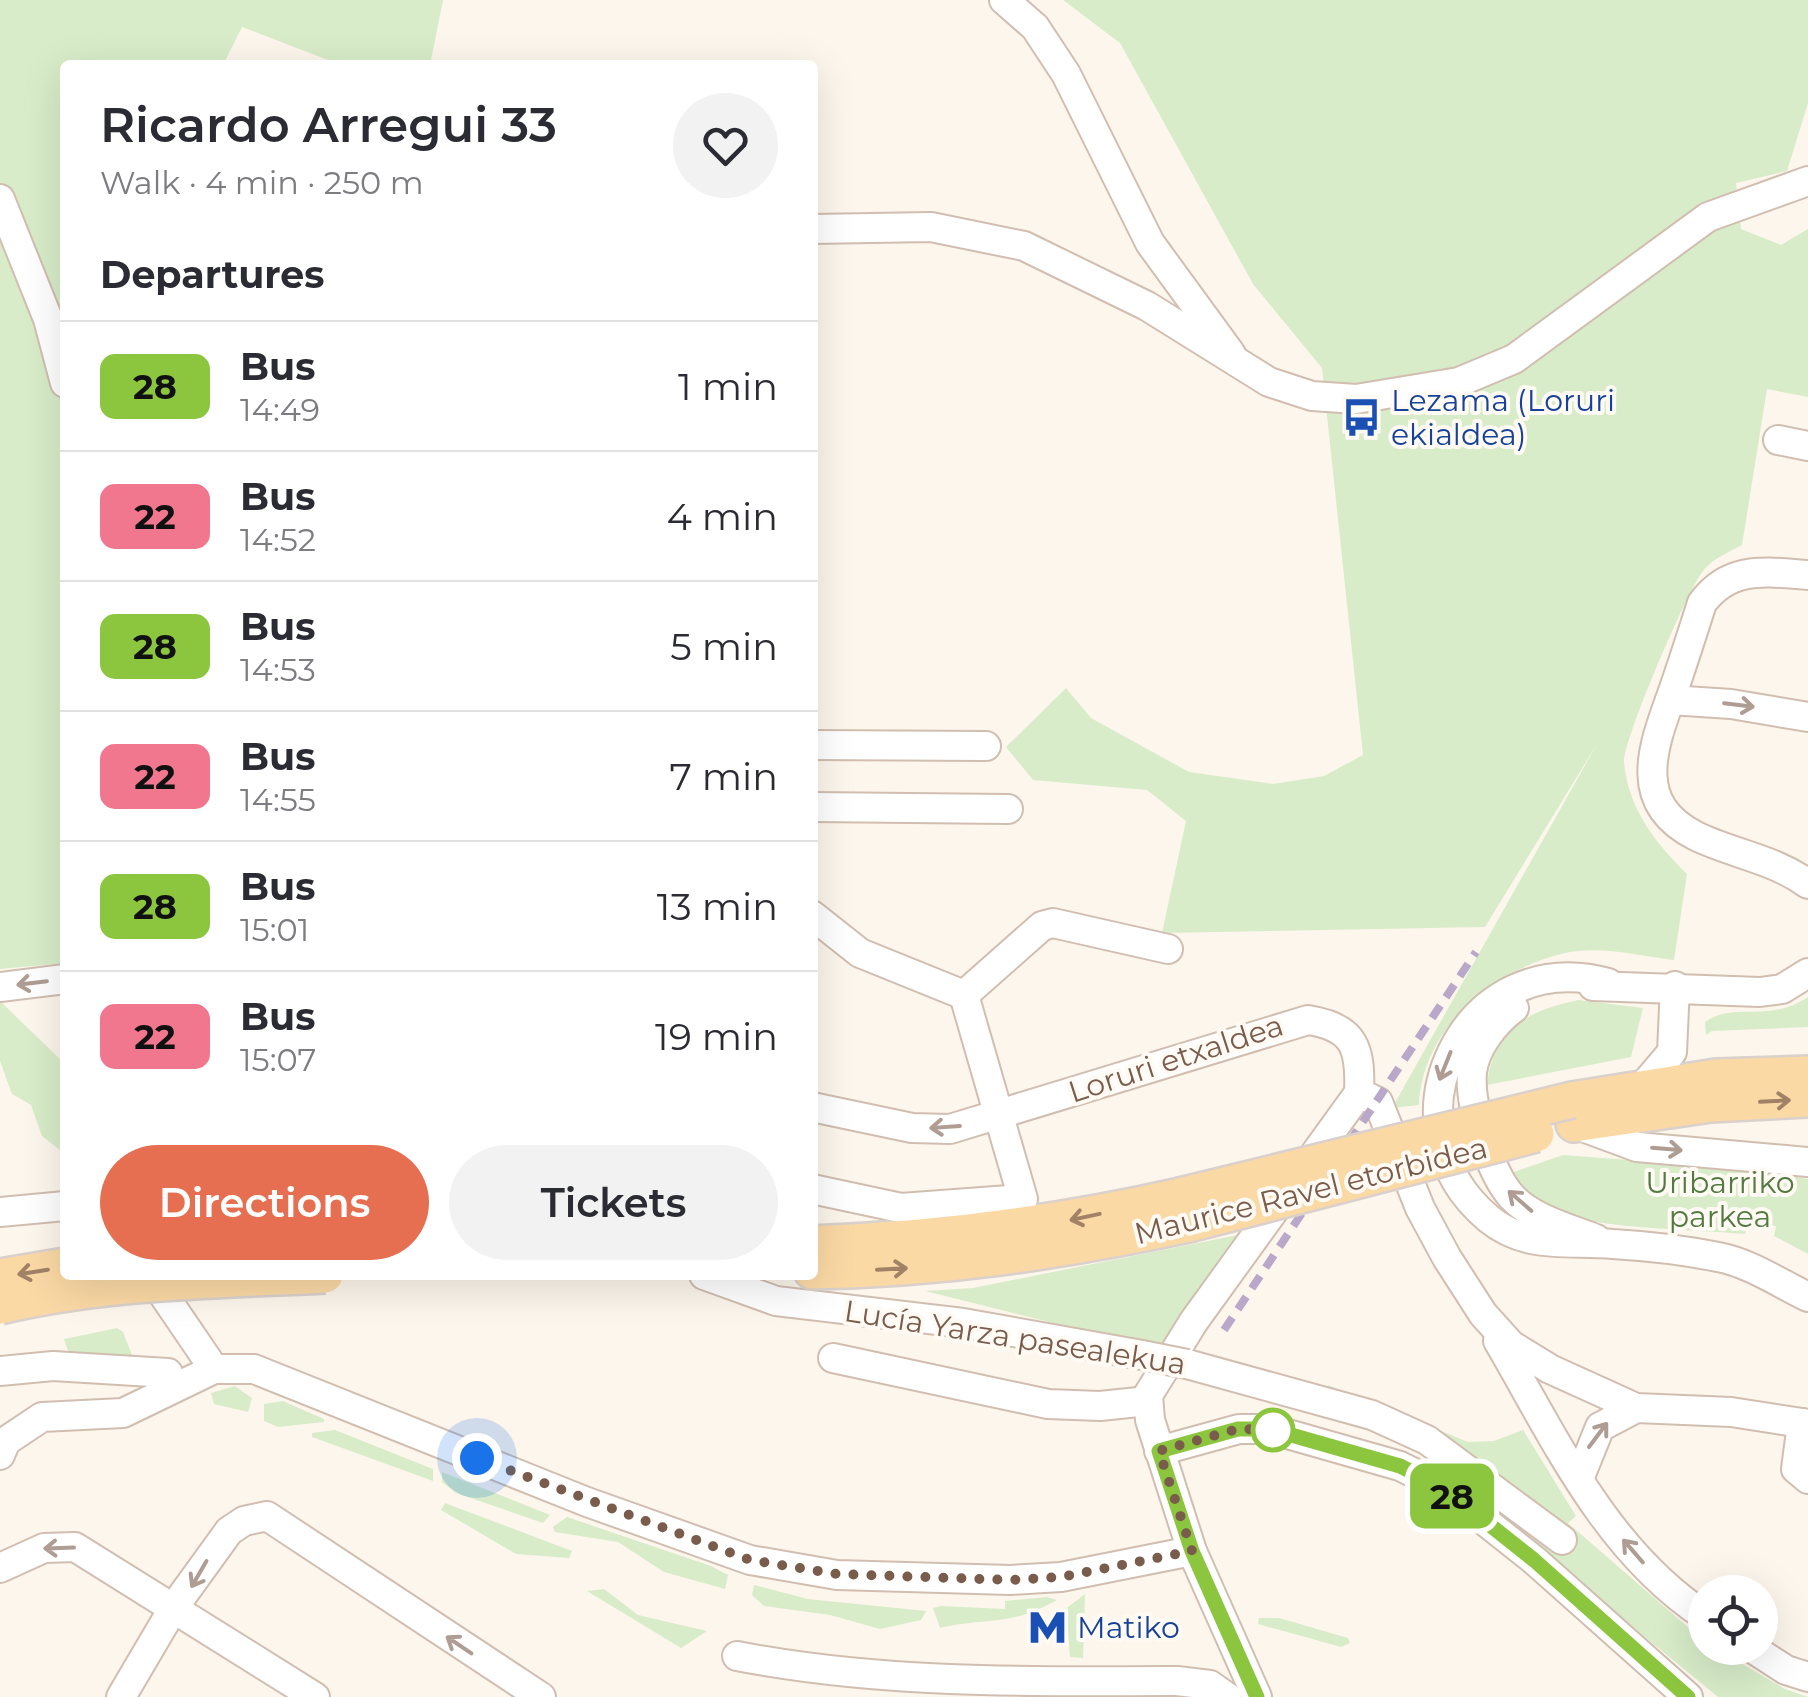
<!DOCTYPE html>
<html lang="en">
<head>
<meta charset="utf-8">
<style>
  :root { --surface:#fff; --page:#f2f2f3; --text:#2b2b33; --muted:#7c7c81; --line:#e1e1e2; --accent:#e76f51 }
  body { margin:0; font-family:Montserrat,sans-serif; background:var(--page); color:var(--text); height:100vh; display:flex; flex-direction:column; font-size:38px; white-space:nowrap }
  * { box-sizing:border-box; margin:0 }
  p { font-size:32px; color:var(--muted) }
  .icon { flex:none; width:55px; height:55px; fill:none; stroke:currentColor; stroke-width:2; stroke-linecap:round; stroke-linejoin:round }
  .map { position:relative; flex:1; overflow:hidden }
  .details { position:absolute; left:60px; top:60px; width:758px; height:1220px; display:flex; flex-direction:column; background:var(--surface); border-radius:10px; box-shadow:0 10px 40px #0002 }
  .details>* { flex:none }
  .badge { padding:0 20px; border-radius:15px; font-size:35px; line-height:65px }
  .controls { position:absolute; left:1688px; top:1575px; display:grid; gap:20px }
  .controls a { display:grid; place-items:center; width:90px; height:90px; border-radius:50%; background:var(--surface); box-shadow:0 10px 40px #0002; font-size:50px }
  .you { position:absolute; width:50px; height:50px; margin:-25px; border:8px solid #fff; border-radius:50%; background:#1a73e8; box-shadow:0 0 0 15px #1a73e833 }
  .map>.badge { position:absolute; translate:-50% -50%; box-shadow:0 0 0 5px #fff }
  h2 { padding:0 40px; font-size:38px; line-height:90px }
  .round { display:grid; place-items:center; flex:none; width:105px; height:105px; border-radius:52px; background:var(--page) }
  .summary { display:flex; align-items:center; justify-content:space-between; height:170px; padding:0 40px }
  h1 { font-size:48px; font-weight:600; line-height:75px }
  .action { display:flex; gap:20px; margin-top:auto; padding:20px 40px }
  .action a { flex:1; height:115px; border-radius:60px; background:var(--accent); color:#fff; font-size:40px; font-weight:600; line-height:115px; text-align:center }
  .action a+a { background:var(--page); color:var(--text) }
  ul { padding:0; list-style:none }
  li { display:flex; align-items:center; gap:30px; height:130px; padding:0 40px; border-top:2px solid var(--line) }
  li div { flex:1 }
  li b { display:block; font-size:38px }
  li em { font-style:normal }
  li .badge { min-width:110px; font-weight:700; text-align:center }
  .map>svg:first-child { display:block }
</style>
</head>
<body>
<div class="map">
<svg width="1808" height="1697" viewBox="0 0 1808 1697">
  <rect width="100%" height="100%" fill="#fdf6ec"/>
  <g fill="#d8ecc9">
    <polygon points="0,0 443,0 430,65 341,65 242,27 223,65 65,65 65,963 0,969"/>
    <path d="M1063 0H1808V103L1787 171 1736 183 1741 229 1781 245 1808 229V397L1767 389 1742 545C1729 552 1712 559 1703 571 1688 589 1622 742 1624 763 1629 810 1655 842 1687 874L1674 960C1640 956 1599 945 1565 953 1493 970 1422 1028 1419 1105L1392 1108 1597 744 1485 927 1162 933 1186 821 1147 790 1033 780 1006 747 1066 688 1091 718 1189 772 1273 784 1324 776 1363 755 1322 368 1253 284 1120 43Z"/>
    <path d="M1808 997V1027L1712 1031 1706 1035 1705 1022C1735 1001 1767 1024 1808 997Z"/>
    <path d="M1578 1000 1643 1008 1631 1057 1487 1085C1493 1029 1527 1011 1578 1000Z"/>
    <polygon points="0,1001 65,1064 65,1154 42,1136 31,1105 12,1094 0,1061"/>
    <path d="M1563 1155 1761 1170 1808 1179V1254L1774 1236 1776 1226 1749 1224 1745 1234C1691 1229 1590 1230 1543 1207 1529 1199 1520 1186 1511 1173Z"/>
    <polygon points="1248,1233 1160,1350 925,1291 973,1288"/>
    <polygon points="117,1328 123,1332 132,1355 116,1362 71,1360 64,1339"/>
    <polygon points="1328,1385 1468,1442 1494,1441 1523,1430 1576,1516 1568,1523 1705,1642 1705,1648 1715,1648 1785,1689 1808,1697 1718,1697 1407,1442 1321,1417"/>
    <polygon points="235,1386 252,1398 248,1412 214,1404 211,1393"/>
    <polygon points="283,1401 324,1419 324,1422 278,1427 264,1421 264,1404"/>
    <polygon points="335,1430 433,1469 433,1481 312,1437 312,1433"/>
    <polygon points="442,1472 550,1515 543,1523 456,1493 442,1482"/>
    <polygon points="445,1503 572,1551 569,1558 516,1554 441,1510"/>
    <polygon points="567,1517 711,1566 728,1575 725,1589 664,1572 618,1542 555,1532 553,1527"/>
    <polygon points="754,1585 808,1599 926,1611 921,1620 880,1629 830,1615 764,1606 752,1595"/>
    <polygon points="604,1589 638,1615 707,1631 681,1648 587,1591"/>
    <polygon points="1085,1594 1083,1658 1070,1657 1068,1631 1042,1627"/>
    <path d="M1047 1597 1057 1600C1009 1627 989 1617 940 1628L933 1608 941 1606 1005 1609V1601Z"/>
    <polygon points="1259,1618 1279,1618 1348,1638 1350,1643 1341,1647 1258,1624"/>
  </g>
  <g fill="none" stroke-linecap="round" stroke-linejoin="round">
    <defs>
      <g id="minor">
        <polyline points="1004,0 1035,27 1066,74 1150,243 1231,354"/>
        <polyline points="0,199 48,319 65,383"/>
        <polyline points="812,229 931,227 1024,246 1147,306 1269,382 1312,396 1356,399 1459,382 1514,359 1708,217 1808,181"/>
        <polyline points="1778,440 1808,446"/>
        <path d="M1808 575C1766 572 1730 565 1702 603 1692 634 1682 666 1671 697 1652 749 1632 804 1696 836 1733 854 1774 859 1808 884"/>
        <polyline points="1670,700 1731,704 1808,717"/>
        <polyline points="812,745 986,746"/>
        <polyline points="812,807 1008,809"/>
        <polyline points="812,915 860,953 964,995 1023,1199 901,1208 812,1189"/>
        <path d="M1608 983C1464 943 1377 1126 1489 1219 1527 1250 1569 1240 1613 1244 1648 1246 1683 1250 1718 1257 1750 1263 1779 1283 1808 1297"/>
        <polyline points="1593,986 1760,992 1782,989 1808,973"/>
        <polyline points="0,987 65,979"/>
        <polyline points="964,995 1042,926 1053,923 1168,949"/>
        <path d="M1514 1008C1495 1022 1475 1047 1472 1072 1469 1105 1490 1173 1512 1197 1533 1219 1568 1228 1596 1239"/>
        <polyline points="1644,1085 1672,1052 1675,986"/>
        <polyline points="1359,1093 1378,1102 1420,1208 1447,1258 1483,1314 1511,1345 1550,1369 1636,1408 1731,1412 1808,1424"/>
        <path d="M812 1107 912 1128 950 1129 1308 1020C1355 1027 1361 1049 1359 1093"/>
        <polyline points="1575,1124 1637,1147 1808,1162"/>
        <polyline points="0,1212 65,1206"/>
        <polyline points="150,1275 214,1369"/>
        <polyline points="704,1275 776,1301 963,1323 1142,1355"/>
        <path d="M1498 1341C1556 1440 1606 1551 1705 1616"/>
        <polyline points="833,1358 1048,1404 1100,1406 1148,1401"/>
        <polyline points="1187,1364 1372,1415 1427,1440 1562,1540"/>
        <polyline points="0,1371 53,1366 168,1373"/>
        <polyline points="1802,1423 1796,1469 1808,1479"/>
        <polyline points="1159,1451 1239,1429 1270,1429 1400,1466 1442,1487 1534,1560 1688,1697"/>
        <polyline points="0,1455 6,1441 42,1417 123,1413 214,1369 254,1369 587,1502 750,1560 837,1575 1010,1580 1061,1577 1192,1551"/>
        <polyline points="1579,1479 1600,1427 1636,1408"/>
        <polyline points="0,1568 44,1548 75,1547 315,1697"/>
        <polyline points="1752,1648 1786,1670 1808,1677"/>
        <path d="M737 1656C881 1684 1031 1682 1177 1681L1210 1685 1227 1697"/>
        <polyline points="121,1697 174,1607 229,1531 244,1521 267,1516 541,1697"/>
        <polyline points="1257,1697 1192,1551 1150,1420 1148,1395 1194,1321 1359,1093"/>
      </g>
      <g id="major">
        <polyline points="1572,1100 1716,1077 1808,1074"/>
        <polyline points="1574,1124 1711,1104 1808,1099"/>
        <path d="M812 1244C938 1239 1057 1224 1180 1196"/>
        <path d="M812 1271C941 1269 1063 1251 1189 1224"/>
      </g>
    </defs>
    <use href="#minor" stroke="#d1beb0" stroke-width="32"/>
    <use href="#major" stroke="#dad1cd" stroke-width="40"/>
    <use href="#minor" stroke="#fff" stroke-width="28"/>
    <use href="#major" stroke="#fbd9a5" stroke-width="35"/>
    <polyline stroke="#b9a8c9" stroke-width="8" stroke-dasharray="15 10" stroke-linecap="butt" points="1224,1330 1476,952"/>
    <defs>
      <polyline id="minor-bridge" points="1142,1355 1187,1364"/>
      <g id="major-bridge">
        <polyline points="1180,1196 1572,1100"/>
        <polyline points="1189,1224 1536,1134"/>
        <polyline points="0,1277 65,1266"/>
        <path d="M0 1306C106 1281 217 1280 325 1275"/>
      </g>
    </defs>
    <use href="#minor-bridge" stroke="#d1beb0" stroke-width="32" stroke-linecap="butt"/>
    <use href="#major-bridge" stroke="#dad1cd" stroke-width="40" stroke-linecap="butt"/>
    <use href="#minor-bridge" stroke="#fff" stroke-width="28"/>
    <use href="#major-bridge" stroke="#fbd9a5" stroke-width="35"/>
  </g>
  <defs><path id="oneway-shaft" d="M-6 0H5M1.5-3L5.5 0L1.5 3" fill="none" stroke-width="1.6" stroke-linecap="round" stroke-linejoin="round" transform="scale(2.5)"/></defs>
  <g stroke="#af9d94">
    <use href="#oneway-shaft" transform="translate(1739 705) rotate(7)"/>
    <use href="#oneway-shaft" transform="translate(32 983) rotate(173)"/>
    <use href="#oneway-shaft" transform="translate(1445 1066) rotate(112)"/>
    <use href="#oneway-shaft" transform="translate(945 1127) rotate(176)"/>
    <use href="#oneway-shaft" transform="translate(1667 1149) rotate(5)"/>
    <use href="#oneway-shaft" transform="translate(1520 1201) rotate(-139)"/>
    <use href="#oneway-shaft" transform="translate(1598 1435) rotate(-53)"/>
    <use href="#oneway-shaft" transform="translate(59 1548) rotate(178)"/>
    <use href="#oneway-shaft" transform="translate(1633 1551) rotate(-131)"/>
    <use href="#oneway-shaft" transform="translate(199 1574) rotate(120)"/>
    <use href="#oneway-shaft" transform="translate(459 1645) rotate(-146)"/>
  </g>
  <g stroke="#a18267">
    <use href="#oneway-shaft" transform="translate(1775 1101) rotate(-3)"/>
    <use href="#oneway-shaft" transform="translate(1085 1217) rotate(168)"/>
    <use href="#oneway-shaft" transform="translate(892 1269) rotate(-3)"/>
    <use href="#oneway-shaft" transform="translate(33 1272) rotate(171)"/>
  </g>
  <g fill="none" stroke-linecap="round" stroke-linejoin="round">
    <defs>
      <polyline id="line" points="1257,1697 1192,1551 1159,1451 1238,1429 1270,1429 1400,1466 1442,1487 1534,1560 1688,1697"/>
    </defs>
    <use href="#line" stroke="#fff" stroke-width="22"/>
    <use href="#line" stroke="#8cc63f" stroke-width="15"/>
    <polyline stroke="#7a5c4d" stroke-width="10" stroke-dasharray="0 18" points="477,1458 750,1560 837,1574 1010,1580 1061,1577 1192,1551 1159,1451 1238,1429 1273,1430"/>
  </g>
  <defs>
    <symbol id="bus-bare" viewBox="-9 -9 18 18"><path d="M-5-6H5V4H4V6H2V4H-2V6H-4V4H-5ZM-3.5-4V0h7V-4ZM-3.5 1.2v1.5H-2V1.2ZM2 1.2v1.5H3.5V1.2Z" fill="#1a4fb4" stroke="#fffaf3" stroke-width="2.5" paint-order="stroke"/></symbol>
    <symbol id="metro-bare" viewBox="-9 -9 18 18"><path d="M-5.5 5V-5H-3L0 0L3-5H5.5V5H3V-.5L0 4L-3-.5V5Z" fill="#1a4fb4" stroke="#fffaf3" stroke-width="2.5" paint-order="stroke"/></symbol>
  </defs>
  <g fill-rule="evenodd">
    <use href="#bus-bare" x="1334" y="390" width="55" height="55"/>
    <use href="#metro-bare" x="1020" y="1600" width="55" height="55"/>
  </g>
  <circle fill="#fff" stroke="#8cc63f" stroke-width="5" cx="1273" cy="1430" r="20"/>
  <g text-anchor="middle" stroke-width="8" stroke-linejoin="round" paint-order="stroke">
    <g font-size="30" fill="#164399" stroke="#fffaf3" text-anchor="start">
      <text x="1391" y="411">Lezama (Loruri<tspan x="1391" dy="34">ekialdea)</tspan></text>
      <text x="1077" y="1638">Matiko</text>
    </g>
    <g font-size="30" fill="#7a5c4d" stroke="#fffaf3">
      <text transform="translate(1176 1059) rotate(-18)" y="10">Loruri etxaldea</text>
      <text transform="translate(1311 1191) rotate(-14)" y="10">Maurice Ravel etorbidea</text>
      <text transform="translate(1015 1338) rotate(9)" y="10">Lucía Yarza pasealekua</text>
    </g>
    <g font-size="30" fill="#537a41" stroke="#fffaf3">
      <text x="1720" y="1193">Uribarriko<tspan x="1720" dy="34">parkea</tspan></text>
    </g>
  </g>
</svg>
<div class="controls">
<a><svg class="icon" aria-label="locate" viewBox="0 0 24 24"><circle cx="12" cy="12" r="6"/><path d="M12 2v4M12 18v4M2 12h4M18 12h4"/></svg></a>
</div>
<div class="you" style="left:477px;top:1458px"></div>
<b class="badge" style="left:1452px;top:1496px;background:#8cc63f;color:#111">28</b>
<section class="details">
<div class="summary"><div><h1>Ricardo Arregui 33</h1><p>Walk · 4 min · 250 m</p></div><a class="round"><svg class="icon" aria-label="heart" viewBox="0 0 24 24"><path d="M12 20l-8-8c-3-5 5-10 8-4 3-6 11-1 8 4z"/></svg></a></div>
<h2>Departures</h2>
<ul>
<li><span class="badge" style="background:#8cc63f;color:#111">28</span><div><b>Bus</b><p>14:49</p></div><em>1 min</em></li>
<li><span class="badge" style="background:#f1778f;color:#111">22</span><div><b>Bus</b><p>14:52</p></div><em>4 min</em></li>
<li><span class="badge" style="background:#8cc63f;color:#111">28</span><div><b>Bus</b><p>14:53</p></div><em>5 min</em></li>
<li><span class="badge" style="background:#f1778f;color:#111">22</span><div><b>Bus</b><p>14:55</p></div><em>7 min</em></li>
<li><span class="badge" style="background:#8cc63f;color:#111">28</span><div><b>Bus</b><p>15:01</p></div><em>13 min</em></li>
<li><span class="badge" style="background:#f1778f;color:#111">22</span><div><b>Bus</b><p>15:07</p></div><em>19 min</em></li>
</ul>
<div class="action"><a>Directions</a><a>Tickets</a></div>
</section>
</div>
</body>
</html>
